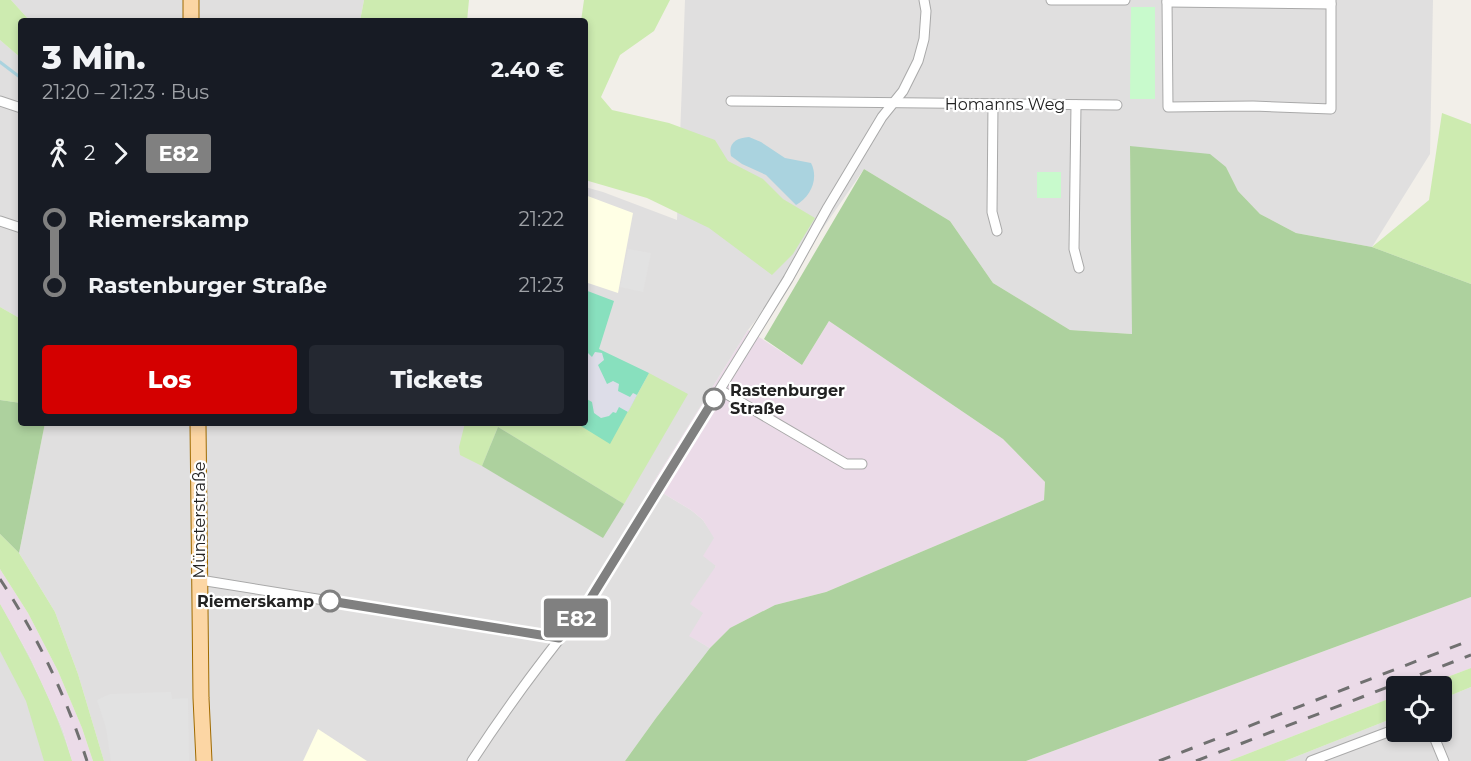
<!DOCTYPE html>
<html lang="de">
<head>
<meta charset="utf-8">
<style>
  :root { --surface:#171b24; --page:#242831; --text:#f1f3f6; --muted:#9ea1a6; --accent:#d40000 }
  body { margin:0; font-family:Montserrat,sans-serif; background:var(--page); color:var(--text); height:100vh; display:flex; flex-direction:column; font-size:22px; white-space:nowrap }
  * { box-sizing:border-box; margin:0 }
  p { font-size:20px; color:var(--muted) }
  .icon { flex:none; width:33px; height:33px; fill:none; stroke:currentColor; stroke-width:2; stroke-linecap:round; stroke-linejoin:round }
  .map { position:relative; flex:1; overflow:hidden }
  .details { position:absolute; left:18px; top:18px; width:570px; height:408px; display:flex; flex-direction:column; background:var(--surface); border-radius:6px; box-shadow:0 3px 9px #0003 }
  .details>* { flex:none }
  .badge { padding:0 12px; border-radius:4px; font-size:21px; line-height:39px }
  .tools { position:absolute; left:1386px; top:676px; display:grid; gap:12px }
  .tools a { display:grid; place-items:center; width:66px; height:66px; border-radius:6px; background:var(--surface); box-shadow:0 3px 9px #0003; font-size:30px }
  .map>.badge { position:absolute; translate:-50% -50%; box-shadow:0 0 0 3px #fff }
  .legs { display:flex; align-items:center; gap:9px; height:66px; padding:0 24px; font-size:20px }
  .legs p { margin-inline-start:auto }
  .head { display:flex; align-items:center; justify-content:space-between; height:102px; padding:0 24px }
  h1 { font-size:33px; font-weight:800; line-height:45px }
  .cta { display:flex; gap:12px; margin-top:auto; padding:12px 24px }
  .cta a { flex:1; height:69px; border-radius:6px; background:var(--accent); color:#fff; font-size:24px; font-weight:800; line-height:69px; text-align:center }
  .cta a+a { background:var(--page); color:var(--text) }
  ul { padding:0 24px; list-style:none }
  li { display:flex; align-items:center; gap:21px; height:66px; font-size:22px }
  li i { display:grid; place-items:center; width:9px; height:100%; margin:0 8px; background:currentColor }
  li i::after { content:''; width:15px; height:15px; margin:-8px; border:4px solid; border-radius:50%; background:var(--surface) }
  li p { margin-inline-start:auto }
  li:first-child i { background:linear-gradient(#0000 50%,currentColor 0) }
  li:last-child i { background:linear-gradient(currentColor 50%,#0000 0) }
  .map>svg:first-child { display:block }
</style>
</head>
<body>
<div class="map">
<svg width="1471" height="761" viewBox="0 0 1471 761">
  <rect width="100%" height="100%" fill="#f2efe9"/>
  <g fill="#e0dfdf">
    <polygon points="11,0 364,0 360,21 30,21"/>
    <polygon points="685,0 1433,0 1430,154 1372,247 1296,233 1260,214 1238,191 1226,167 1130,146 1133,334 1070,330 993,283 950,221 864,169 788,279 748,330 651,486 691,510 703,520 715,538 716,565 704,613 690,636 710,648 656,718 625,761 104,761 78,674 55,612 19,553 45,423 585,423 585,187 603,192 677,220"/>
    <polygon points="0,40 21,58 21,319 0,307"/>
    <polygon points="0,604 30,657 63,730 72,761 0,761"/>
    <polygon points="1471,687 1471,761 1285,761 1396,717 1396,732 1442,732 1442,699"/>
  </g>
  <g fill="#ebdbe8">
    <polygon points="829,321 1003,439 1045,482 1044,500 826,592 775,605 730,628 710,648 689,636 703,613 690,604 716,566 703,556 714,538 703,520 691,510 651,486 748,330 802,365"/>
    <polygon points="0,569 28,613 58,671 82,728 93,761 72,761 63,730 30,657 0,604"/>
    <polygon points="1471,597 1471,668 1421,687 1396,687 1396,696 1229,761 1026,761"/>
  </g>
  <g fill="#ffffe5">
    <polygon points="585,195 633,213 618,293 585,282"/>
    <polygon points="318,729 367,761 303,761"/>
  </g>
  <g fill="#cdebb0">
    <polygon points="0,0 11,0 30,21 21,21 21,58 0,40"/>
    <polygon points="364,0 469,0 467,21 360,21"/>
    <polygon points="584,0 670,0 654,31 620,55 601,97 612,110 669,123 715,140 728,161 763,179 783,199 815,218 793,254 772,275 709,228 647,198 585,180 585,21 581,21"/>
    <polygon points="1442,113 1471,124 1471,284 1372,247 1429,200"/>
    <polygon points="0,307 21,319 21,403 0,400"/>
    <polygon points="649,373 688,394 624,504 498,427 482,466 460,455 459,447 465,423 585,423 629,410"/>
    <polygon points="0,534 19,553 55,612 78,674 104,761 93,761 82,728 58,671 28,613 0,569"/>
    <path d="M0 604C29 655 55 705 72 761H44L26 701 0 651Z"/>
    <polygon points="1471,668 1471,687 1442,699 1442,687 1421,687"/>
    <polygon points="1396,696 1396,717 1285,761 1229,761"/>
  </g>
  <g fill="#add19e">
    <polygon points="1130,146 1210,154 1226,167 1238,191 1260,214 1296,233 1372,247 1471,284 1471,597 1026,761 625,761 656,718 710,648 730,628 775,605 826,592 1044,500 1045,482 1003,439 829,321 802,365 764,339 864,169 950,221 993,283 1070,330 1132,334"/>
    <polygon points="0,400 21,403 21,423 45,423 19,553 0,534"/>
    <polygon points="498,427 624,504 603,538 482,466"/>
  </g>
  <g fill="#c8facc">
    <polygon points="1131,7 1155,7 1155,99 1130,99"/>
    <rect x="1037" y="172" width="24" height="26"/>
  </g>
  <polygon fill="#88e0be" points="585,290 614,301 599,349 649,373 610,444 576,423 585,423"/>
  <g fill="#e2e2e2">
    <polygon points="628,249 651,253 643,292 620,287"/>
    <polygon points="171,692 172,699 188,698 189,761 111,761 106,728 97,700 110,694"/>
  </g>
  <polygon fill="#dddde8" points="585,350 592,357 595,352 602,353 604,360 598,365 607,384 613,381 619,384 618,391 630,397 633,393 637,395 628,412 619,407 616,413 613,412 609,416 601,418 594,413 592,402 585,398"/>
  <path fill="#aad3df" d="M749 137 761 142 785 158 811 163C819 178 811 197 796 205L766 175 742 164 731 156C728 143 736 138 749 137Z"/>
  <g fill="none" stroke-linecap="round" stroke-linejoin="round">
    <polyline stroke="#aad3df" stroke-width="3" points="0,62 21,78"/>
    <defs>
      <g id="street">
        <polyline points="1051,0 1125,0"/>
        <polyline points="1167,0 1168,107 1253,106 1331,109 1331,0"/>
        <polyline points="1167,2 1331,4"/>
        <polyline points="0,101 21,108"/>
        <polyline points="731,101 1117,105"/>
        <polyline points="993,104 992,212 997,231"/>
        <polyline points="1076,105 1074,249 1079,268"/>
        <polyline points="0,221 21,228"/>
        <polyline points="720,390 846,464 862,464"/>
        <polyline points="200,580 559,638"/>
        <polyline points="1432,732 1444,761"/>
        <path d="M472 761C507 707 545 656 586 606L788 279 828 207 882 117 903 91 918 61 924 39 926 11 924 0"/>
        <polyline points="1311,761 1396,729"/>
      </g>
      <g id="primary">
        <polyline points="191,0 191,21"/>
        <polyline points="198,423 201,698 204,761"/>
      </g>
    </defs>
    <use href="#street" stroke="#a9a9a9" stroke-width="11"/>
    <use href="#primary" stroke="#a06b00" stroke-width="17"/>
    <use href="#street" stroke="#fff" stroke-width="9"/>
    <use href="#primary" stroke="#fcd6a4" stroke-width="15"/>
    <g stroke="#707070" stroke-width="3" stroke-dasharray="12 12" stroke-linecap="butt">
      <path d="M0 579C37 635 66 696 87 761"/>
      <polyline points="1159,761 1471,640"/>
      <polyline points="1196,761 1471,655"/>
    </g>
  </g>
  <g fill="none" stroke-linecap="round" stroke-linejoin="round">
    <defs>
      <polyline id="line-1" points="330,601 559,638 586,606 714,399"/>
    </defs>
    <use href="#line-1" stroke="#fff" stroke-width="14"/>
    <use href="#line-1" stroke="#808080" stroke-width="9"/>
  </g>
  <g fill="#fff" stroke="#808080" stroke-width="3">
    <circle cx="714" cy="399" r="10"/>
    <circle cx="330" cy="601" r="10"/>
  </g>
  <g text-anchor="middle" stroke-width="4.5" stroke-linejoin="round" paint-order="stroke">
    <g font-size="16" fill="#222" stroke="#fff">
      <text x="1005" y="110">Homanns Weg</text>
      <text transform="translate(199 520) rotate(-90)" y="6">Münsterstraße</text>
    </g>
    <g font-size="16" font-weight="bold" fill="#222" stroke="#fff" text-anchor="start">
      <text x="730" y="396">Rastenburger<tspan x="730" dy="18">Straße</tspan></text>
      <text x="314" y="607" text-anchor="end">Riemerskamp</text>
    </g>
  </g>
</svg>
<div class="tools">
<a><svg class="icon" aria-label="locate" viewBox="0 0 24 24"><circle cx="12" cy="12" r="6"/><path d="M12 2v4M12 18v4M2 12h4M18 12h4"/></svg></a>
</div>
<b class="badge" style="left:576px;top:618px;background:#808080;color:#fff">E82</b>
<section class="details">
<div class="head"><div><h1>3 Min.</h1><p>21:20 – 21:23 · Bus</p></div><b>2.40 €</b></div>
<div class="legs"><svg class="icon" aria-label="walk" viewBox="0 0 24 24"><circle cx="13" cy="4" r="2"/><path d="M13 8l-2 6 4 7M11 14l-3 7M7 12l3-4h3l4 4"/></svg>2<svg class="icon" aria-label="forward" viewBox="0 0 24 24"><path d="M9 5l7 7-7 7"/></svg><b class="badge" style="background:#808080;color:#fff">E82</b></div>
<ul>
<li><i style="color:#808080"></i><b>Riemerskamp</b><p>21:22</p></li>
<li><i style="color:#808080"></i><b>Rastenburger Straße</b><p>21:23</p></li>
</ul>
<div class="cta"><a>Los</a><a>Tickets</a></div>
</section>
</div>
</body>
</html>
